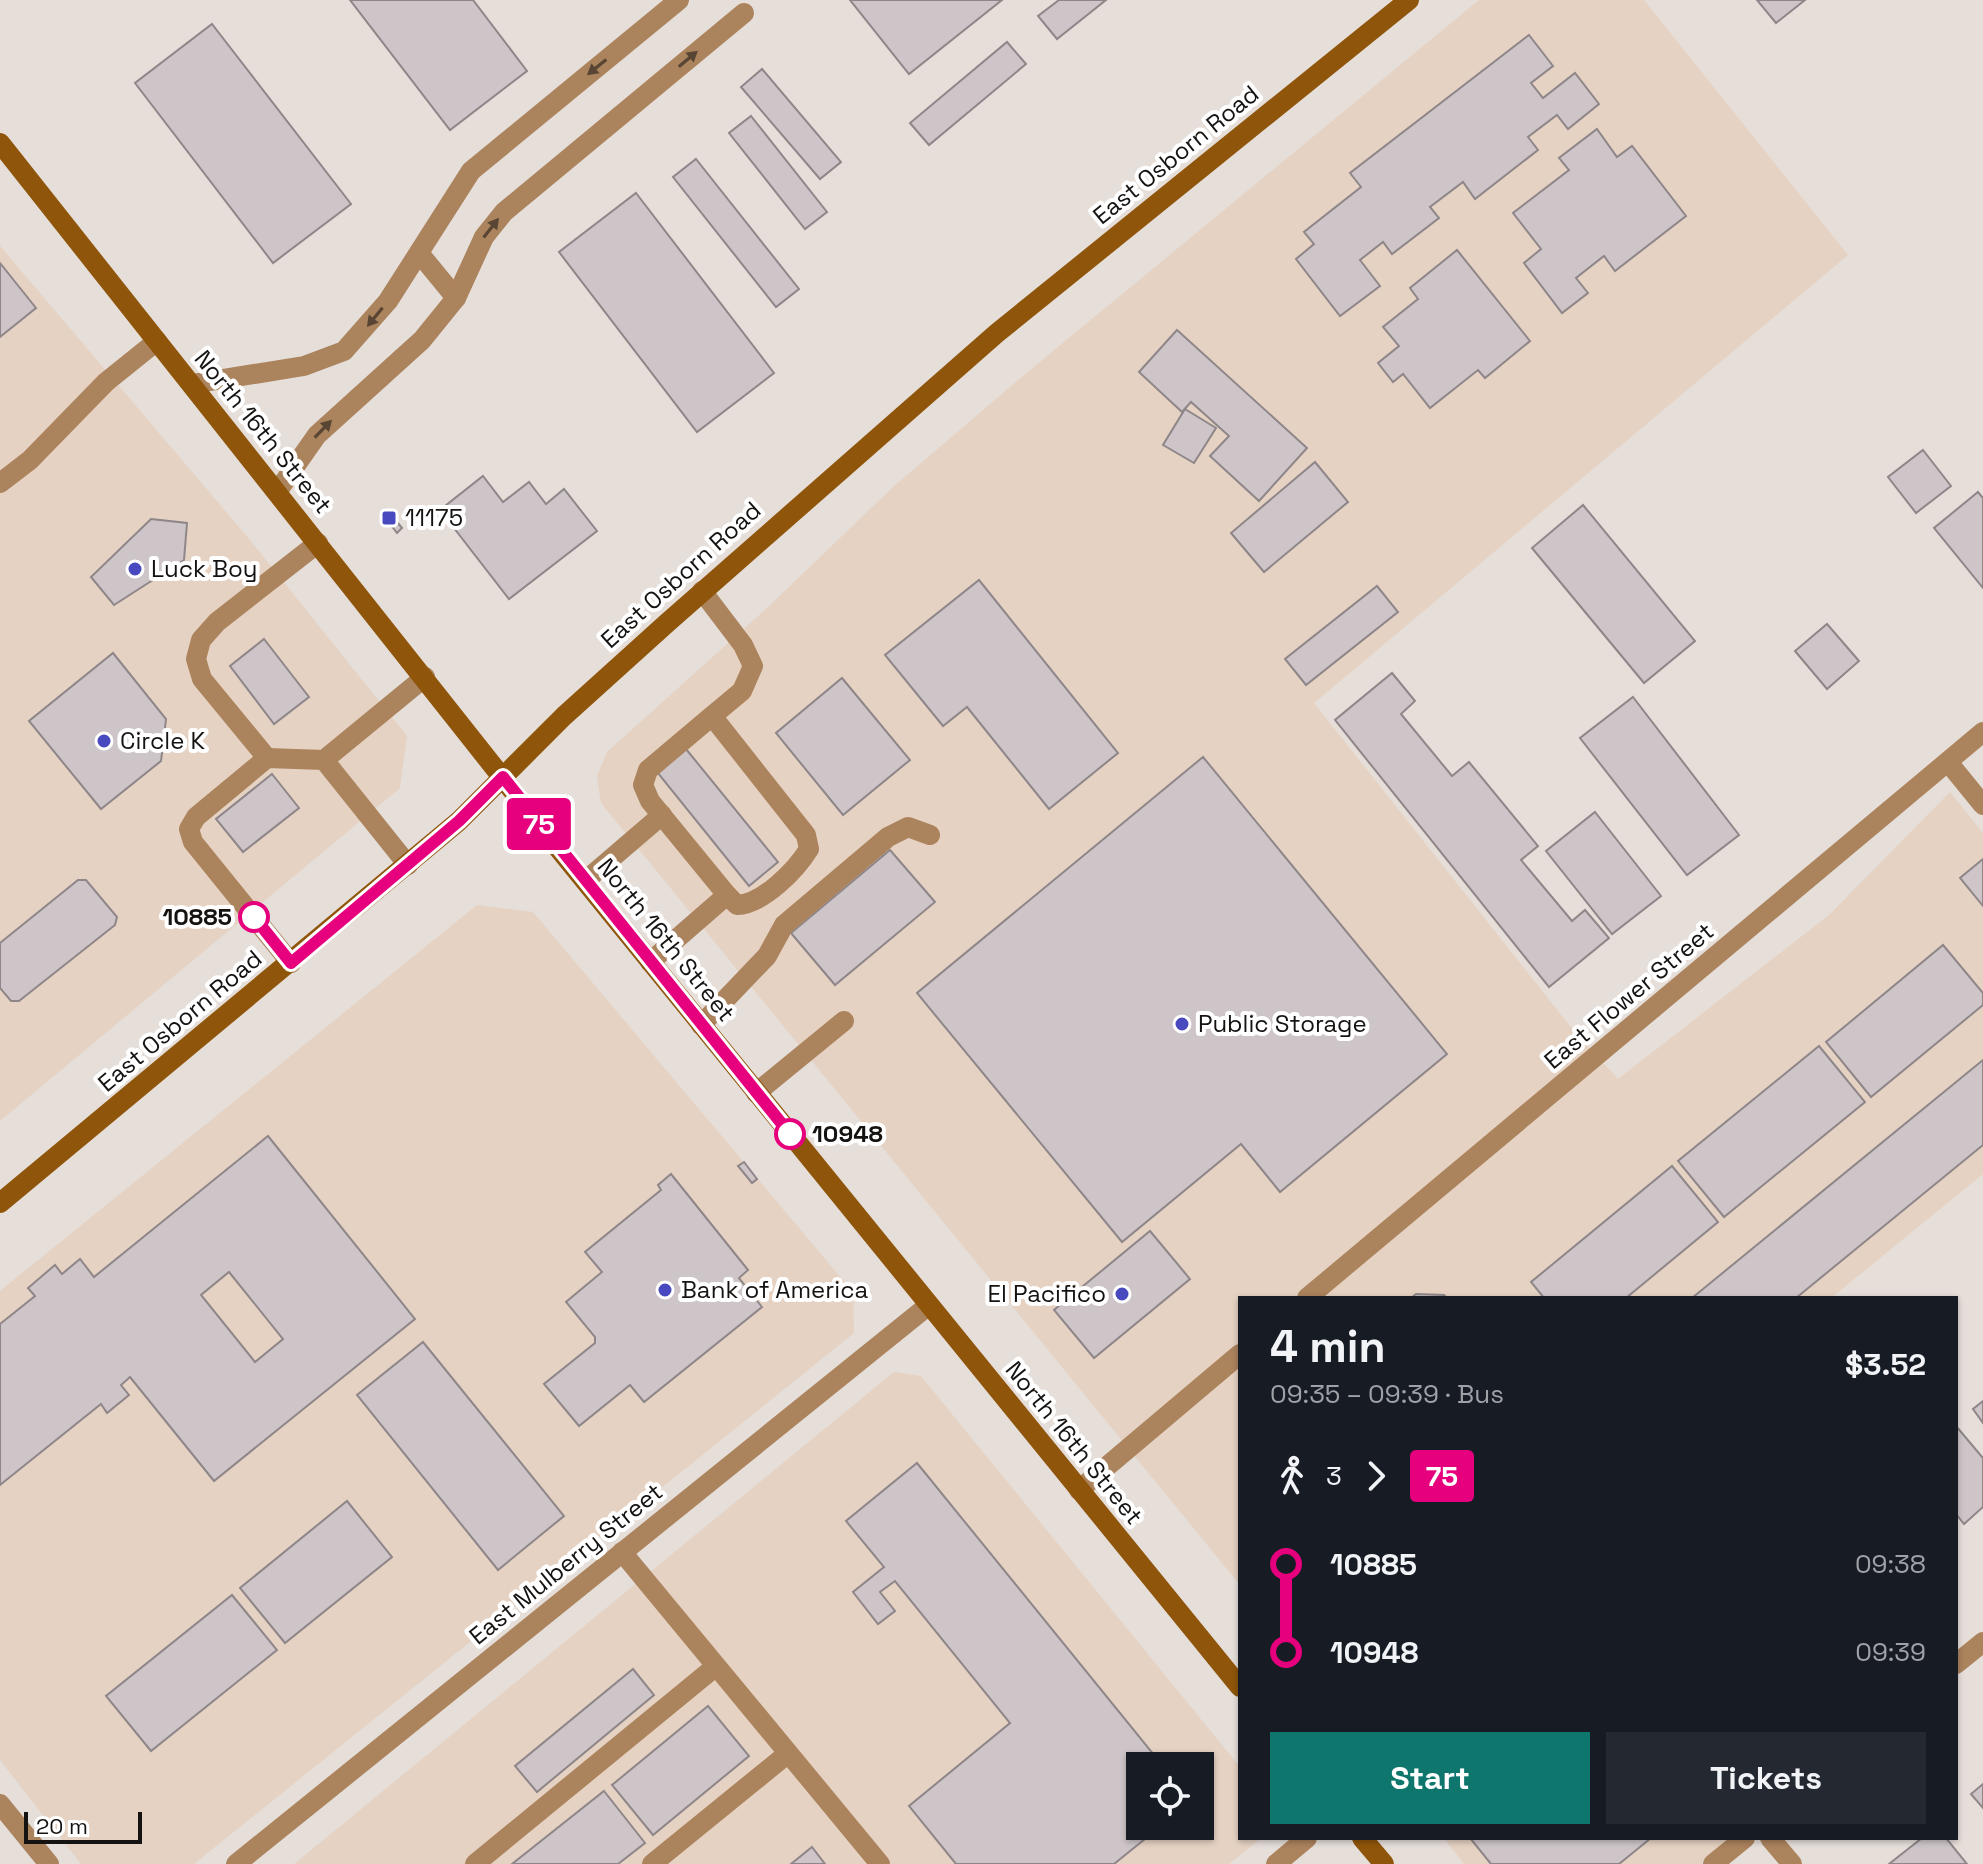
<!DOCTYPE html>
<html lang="en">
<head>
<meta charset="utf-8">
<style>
  :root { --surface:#171b24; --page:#242831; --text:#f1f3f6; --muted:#9ea1a6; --accent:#0f766e }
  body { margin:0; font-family:"Space Grotesk",sans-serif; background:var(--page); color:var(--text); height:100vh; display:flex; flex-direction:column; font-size:30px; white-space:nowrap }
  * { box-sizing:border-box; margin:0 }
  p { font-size:26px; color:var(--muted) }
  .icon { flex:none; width:44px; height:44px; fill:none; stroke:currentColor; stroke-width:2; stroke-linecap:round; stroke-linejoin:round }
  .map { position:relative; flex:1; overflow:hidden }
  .details { position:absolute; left:1238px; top:1296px; width:720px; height:544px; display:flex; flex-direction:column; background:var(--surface); border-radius:0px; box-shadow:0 2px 6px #0004 }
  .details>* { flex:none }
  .badge { padding:0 16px; border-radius:6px; font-size:28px; line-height:52px }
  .controls { position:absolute; left:1126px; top:1752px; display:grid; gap:16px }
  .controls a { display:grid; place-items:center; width:88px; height:88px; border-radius:0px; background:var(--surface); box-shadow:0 2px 6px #0004; font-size:40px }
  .scale { position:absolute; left:24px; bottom:20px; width:118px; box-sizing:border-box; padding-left:8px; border:4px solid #151311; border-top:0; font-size:22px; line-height:28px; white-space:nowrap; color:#151311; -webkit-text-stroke:6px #fff; paint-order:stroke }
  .map>.badge { position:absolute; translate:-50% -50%; box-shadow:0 0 0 4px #fff }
  .legs { display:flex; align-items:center; gap:12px; height:88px; padding:0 32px; font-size:26px }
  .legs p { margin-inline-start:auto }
  .summary { display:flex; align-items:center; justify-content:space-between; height:136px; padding:0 32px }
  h1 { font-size:44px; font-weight:700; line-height:60px }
  .primary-button { display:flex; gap:16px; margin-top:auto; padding:16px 32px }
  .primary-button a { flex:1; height:92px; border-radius:0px; background:var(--accent); color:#fff; font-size:32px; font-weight:700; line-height:92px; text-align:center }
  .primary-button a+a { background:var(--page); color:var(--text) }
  ul { padding:0 32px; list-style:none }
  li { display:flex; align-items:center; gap:28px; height:88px; font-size:30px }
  li i { display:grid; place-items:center; width:12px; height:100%; margin:0 10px; background:currentColor }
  li i::after { content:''; width:20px; height:20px; margin:-10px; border:6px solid; border-radius:50%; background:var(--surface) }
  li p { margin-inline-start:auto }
  li:first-child i { background:linear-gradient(#0000 50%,currentColor 0) }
  li:last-child i { background:linear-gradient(currentColor 50%,#0000 0) }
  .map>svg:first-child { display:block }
</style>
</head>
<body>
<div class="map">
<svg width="1983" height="1864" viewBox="0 0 1983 1864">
  <rect width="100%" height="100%" fill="#e6ded9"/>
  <g fill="#e5d2c2" fill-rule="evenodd">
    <polygon points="1479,0 1644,0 1848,255 1314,703 1577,1035 1618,1079 1829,915 1950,792 1983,833 1983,1174 1831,1298 1240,1298 1240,1585 601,803 597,776 607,752 766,609 893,487 1024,375"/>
    <polygon points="0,246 250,540 407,736 400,788 0,1121"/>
    <polygon points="477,905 533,912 853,1292 854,1333 194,1864 81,1864 0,1760 0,1291"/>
    <path d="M894 1372 921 1376 1240 1767V1838H1261L1229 1864H294ZM1140 1766H1200V1826H1140Z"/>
    <polygon points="1444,1838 1733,1838 1701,1864 1464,1864"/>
  </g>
  <g fill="#cec5c9" stroke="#8e8689" stroke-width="2" fill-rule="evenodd">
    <polygon points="350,0 473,0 527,71 450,130"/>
    <polygon points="850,0 1002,0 909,74"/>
    <polygon points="1059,0 1106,0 1057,39 1038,16"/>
    <polygon points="1757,0 1805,0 1776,23"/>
    <polygon points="212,24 351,204 273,263 135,83"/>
    <polygon points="1529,35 1553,66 1531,83 1543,98 1575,73 1599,104 1568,129 1557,115 1528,137 1538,150 1475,199 1463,182 1430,207 1439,218 1392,254 1383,242 1360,260 1380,286 1340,316 1296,259 1314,244 1304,232 1361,187 1350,173"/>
    <polygon points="1007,42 1026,64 929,145 910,123"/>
    <polygon points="762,69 841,162 820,179 741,87"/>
    <polygon points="751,116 827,212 805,229 729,133"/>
    <polygon points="1597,129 1617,157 1632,146 1686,216 1615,271 1604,256 1576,278 1588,293 1562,313 1524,263 1541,249 1513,213 1569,170 1559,158"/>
    <polygon points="696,159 799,289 776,307 673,177"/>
    <polygon points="636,193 774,373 697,432 559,252"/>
    <polygon points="1457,250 1530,341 1485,378 1478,370 1430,408 1403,374 1393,382 1378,363 1399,346 1383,327 1418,299 1410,288"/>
    <polygon points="0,263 36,308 0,337"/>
    <polygon points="1177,330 1307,448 1259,501 1210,456 1229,436 1191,402 1182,412 1139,372"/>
    <polygon points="1185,409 1216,428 1194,463 1163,445"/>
    <polygon points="1923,450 1951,486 1916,513 1888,477"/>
    <polygon points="1315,462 1348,502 1264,572 1231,533"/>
    <polygon points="483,476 503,502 529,482 546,504 564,489 597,531 509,599 440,510"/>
    <polygon points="1978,492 1983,498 1983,588 1934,528"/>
    <polygon points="1583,505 1695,641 1644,683 1532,548"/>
    <polygon points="389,512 402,528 397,533 384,516"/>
    <polygon points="151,519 187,523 184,560 114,605 91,577"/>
    <polygon points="979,580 1118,753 1049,809 967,707 943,726 885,655"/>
    <polygon points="1377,586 1398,612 1306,685 1285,659"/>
    <polygon points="1827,624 1859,661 1827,689 1795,651"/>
    <polygon points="264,639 309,697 274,724 230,666"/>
    <polygon points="113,653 166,719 161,761 101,809 29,721"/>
    <polygon points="1392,673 1415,701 1401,714 1452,776 1469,762 1538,846 1521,860 1572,921 1585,910 1609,938 1549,987 1335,720"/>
    <polygon points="842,678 910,760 843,815 776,733"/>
    <polygon points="1633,697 1739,835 1687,875 1580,738"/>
    <polygon points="686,749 778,862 749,886 657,772"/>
    <polygon points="1203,757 1447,1054 1280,1192 1241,1144 1122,1242 917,993"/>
    <polygon points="272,774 299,808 243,852 216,819"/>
    <polygon points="1595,812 1661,896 1612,934 1546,851"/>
    <polygon points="890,850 935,902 835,985 791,933"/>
    <polygon points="1983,859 1983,906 1960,878"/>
    <polygon points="78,880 86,880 117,917 115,925 19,1001 11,1001 0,988 0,943"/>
    <polygon points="1943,945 1983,993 1983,1005 1871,1097 1826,1042"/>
    <polygon points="1819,1046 1865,1102 1724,1217 1678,1161"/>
    <polygon points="1983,1060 1983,1145 1796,1298 1692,1298"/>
    <path d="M268 1136 415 1319 214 1481 130 1377 121 1385 129 1395 107 1413 101 1404 0 1485V1324L35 1296 28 1288 55 1265 62 1274 80 1259 94 1277ZM229 1272 283 1339 255 1362 201 1295Z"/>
    <polygon points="744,1162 757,1179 752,1183 738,1166"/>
    <polygon points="1672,1166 1718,1222 1626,1298 1544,1298 1531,1282"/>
    <polygon points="671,1174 748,1270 739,1278 762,1307 644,1402 630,1385 579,1426 544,1384 595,1343 595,1337 566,1302 602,1272 585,1252 661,1190 658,1185"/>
    <polygon points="1150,1231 1190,1279 1094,1358 1054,1310"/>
    <polygon points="1416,1294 1444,1295 1447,1298 1411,1298"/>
    <polygon points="423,1342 564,1516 498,1570 357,1395"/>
    <polygon points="1983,1401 1983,1423 1973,1409"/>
    <polygon points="1956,1426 1983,1458 1983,1507 1964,1524 1956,1514"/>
    <polygon points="917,1463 1163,1766 1140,1766 1140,1826 1161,1826 1114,1864 956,1864 909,1806 1010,1723 895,1581 880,1592 895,1611 878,1624 853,1592 884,1567 846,1521"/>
    <polygon points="347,1501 392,1557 285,1643 240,1588"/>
    <polygon points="232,1595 277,1650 151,1751 106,1696"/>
    <polygon points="633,1669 654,1695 537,1792 515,1766"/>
    <polygon points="708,1706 749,1756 653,1835 612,1785"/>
    <polygon points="1983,1784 1983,1808 1971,1794"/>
    <polygon points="604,1791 645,1843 618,1864 512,1864"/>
    <polygon points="1470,1838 1651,1838 1619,1864 1491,1864"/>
    <polygon points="1922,1838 1946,1838 1967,1864 1889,1864"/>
    <polygon points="812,1847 825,1864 791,1864"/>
  </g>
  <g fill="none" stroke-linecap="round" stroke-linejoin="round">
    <g stroke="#ab835d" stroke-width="20">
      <polyline points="419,253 456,298"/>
      <polyline points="192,384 304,366 344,351 388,301 471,171 679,0"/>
      <polyline points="0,483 30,460 106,382 157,341"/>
      <polyline points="277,492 317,435 422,340 456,298 484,237 504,212 744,13"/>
      <path d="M702 591 743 645 753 666 742 691 712 716 806 835 809 849C796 870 763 904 737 905L727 895 650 801 643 785 648 770 712 716"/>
      <polyline points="267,758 202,679 196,659 201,640 217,622 318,543"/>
      <polyline points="324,760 425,677"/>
      <polyline points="1948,762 1983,805"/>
      <polyline points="585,881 662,815"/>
      <polyline points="650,962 727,895"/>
      <polyline points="291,963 193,842 189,829 196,817 267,758 324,760 408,865"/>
      <polyline points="701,1025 767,956 784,925 888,837 908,827 930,835"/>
      <polyline points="756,1093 844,1021"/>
      <polyline points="622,1552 880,1864"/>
      <polyline points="1770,1838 1792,1864"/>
      <polyline points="475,1864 715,1667"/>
      <polyline points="652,1864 786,1755"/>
    </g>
    <g stroke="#ab835d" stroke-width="20">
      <polyline points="1307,1298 1983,732"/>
      <polyline points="1079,1490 1240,1354"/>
      <polyline points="1956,1664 1983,1642"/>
      <polyline points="0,1804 49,1864"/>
      <polyline points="236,1864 929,1305"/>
      <polyline points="1276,1864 1307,1838"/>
      <polyline points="1713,1864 1745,1838"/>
    </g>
    <g stroke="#8f550a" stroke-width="20">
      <polyline points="0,143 558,848 1240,1687"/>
      <polyline points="0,1203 459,821 564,716 667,623 997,333 1409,0"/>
      <polyline points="1362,1838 1384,1864"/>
    </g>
  </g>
  <defs><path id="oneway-solid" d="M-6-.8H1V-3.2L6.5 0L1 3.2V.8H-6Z" transform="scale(2)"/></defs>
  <g fill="#584533">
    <use href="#oneway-solid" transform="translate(688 59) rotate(-40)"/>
    <use href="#oneway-solid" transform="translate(597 67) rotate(141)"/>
    <use href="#oneway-solid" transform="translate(491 228) rotate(-52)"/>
    <use href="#oneway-solid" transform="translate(375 317) rotate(129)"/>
    <use href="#oneway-solid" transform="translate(323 429) rotate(-46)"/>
  </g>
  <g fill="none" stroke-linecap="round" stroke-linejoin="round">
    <defs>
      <polyline id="line-1" points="254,917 291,963 459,821 503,777 790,1134"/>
    </defs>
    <use href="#line-1" stroke="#fff" stroke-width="18"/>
    <use href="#line-1" stroke="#e6007e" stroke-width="12"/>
  </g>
  <g fill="#4949bf" stroke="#fff" stroke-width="3">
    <rect x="381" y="510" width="16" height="16" rx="4"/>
    <circle cx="135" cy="569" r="8"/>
    <circle cx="104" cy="741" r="8"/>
    <circle cx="1182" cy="1024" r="8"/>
    <circle cx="665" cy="1290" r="8"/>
    <circle cx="1122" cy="1294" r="8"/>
  </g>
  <g fill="#fff" stroke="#e6007e" stroke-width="4">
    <circle cx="254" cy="917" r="14"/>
    <circle cx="790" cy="1134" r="14"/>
  </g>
  <g text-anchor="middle" stroke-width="8" stroke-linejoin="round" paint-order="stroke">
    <g font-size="24" fill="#151311" stroke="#fff">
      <text transform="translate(1176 155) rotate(-39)" y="8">East Osborn Road</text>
      <text transform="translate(263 432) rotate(51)" y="8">North 16th Street</text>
      <text transform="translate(681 575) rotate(-42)" y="8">East Osborn Road</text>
      <text transform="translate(666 940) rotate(51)" y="8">North 16th Street</text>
      <text transform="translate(1629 996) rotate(-40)" y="8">East Flower Street</text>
      <text transform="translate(180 1021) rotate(-40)" y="8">East Osborn Road</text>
      <text transform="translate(1074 1443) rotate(51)" y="8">North 16th Street</text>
      <text transform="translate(566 1564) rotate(-39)" y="8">East Mulberry Street</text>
    </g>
    <g font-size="24" fill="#151311" stroke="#fff" text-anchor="start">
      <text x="405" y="526">11175</text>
      <text x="151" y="577">Luck Boy</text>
      <text x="120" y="749">Circle K</text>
      <text x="1198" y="1032">Public Storage</text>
      <text x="681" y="1298">Bank of America</text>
      <text x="1106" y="1302" text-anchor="end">El Pacifico</text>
    </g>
    <g font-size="24" font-weight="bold" fill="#151311" stroke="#fff" text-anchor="end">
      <text x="232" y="925">10885</text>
      <text x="812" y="1142" text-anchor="start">10948</text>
    </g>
  </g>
</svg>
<div class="controls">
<a><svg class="icon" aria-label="locate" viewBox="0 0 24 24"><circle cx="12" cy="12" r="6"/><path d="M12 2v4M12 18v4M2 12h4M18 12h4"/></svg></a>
</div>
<div class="scale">20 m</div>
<b class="badge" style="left:539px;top:824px;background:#e6007e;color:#fff">75</b>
<section class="details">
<div class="summary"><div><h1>4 min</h1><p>09:35 – 09:39 · Bus</p></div><b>$3.52</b></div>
<div class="legs"><svg class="icon" aria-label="walk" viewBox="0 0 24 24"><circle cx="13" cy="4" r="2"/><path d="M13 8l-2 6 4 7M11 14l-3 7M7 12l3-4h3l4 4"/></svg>3<svg class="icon" aria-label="forward" viewBox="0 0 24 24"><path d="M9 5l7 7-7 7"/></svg><b class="badge" style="background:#e6007e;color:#fff">75</b></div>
<ul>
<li><i style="color:#e6007e"></i><b>10885</b><p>09:38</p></li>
<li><i style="color:#e6007e"></i><b>10948</b><p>09:39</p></li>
</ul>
<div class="primary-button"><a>Start</a><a>Tickets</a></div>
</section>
</div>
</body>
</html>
